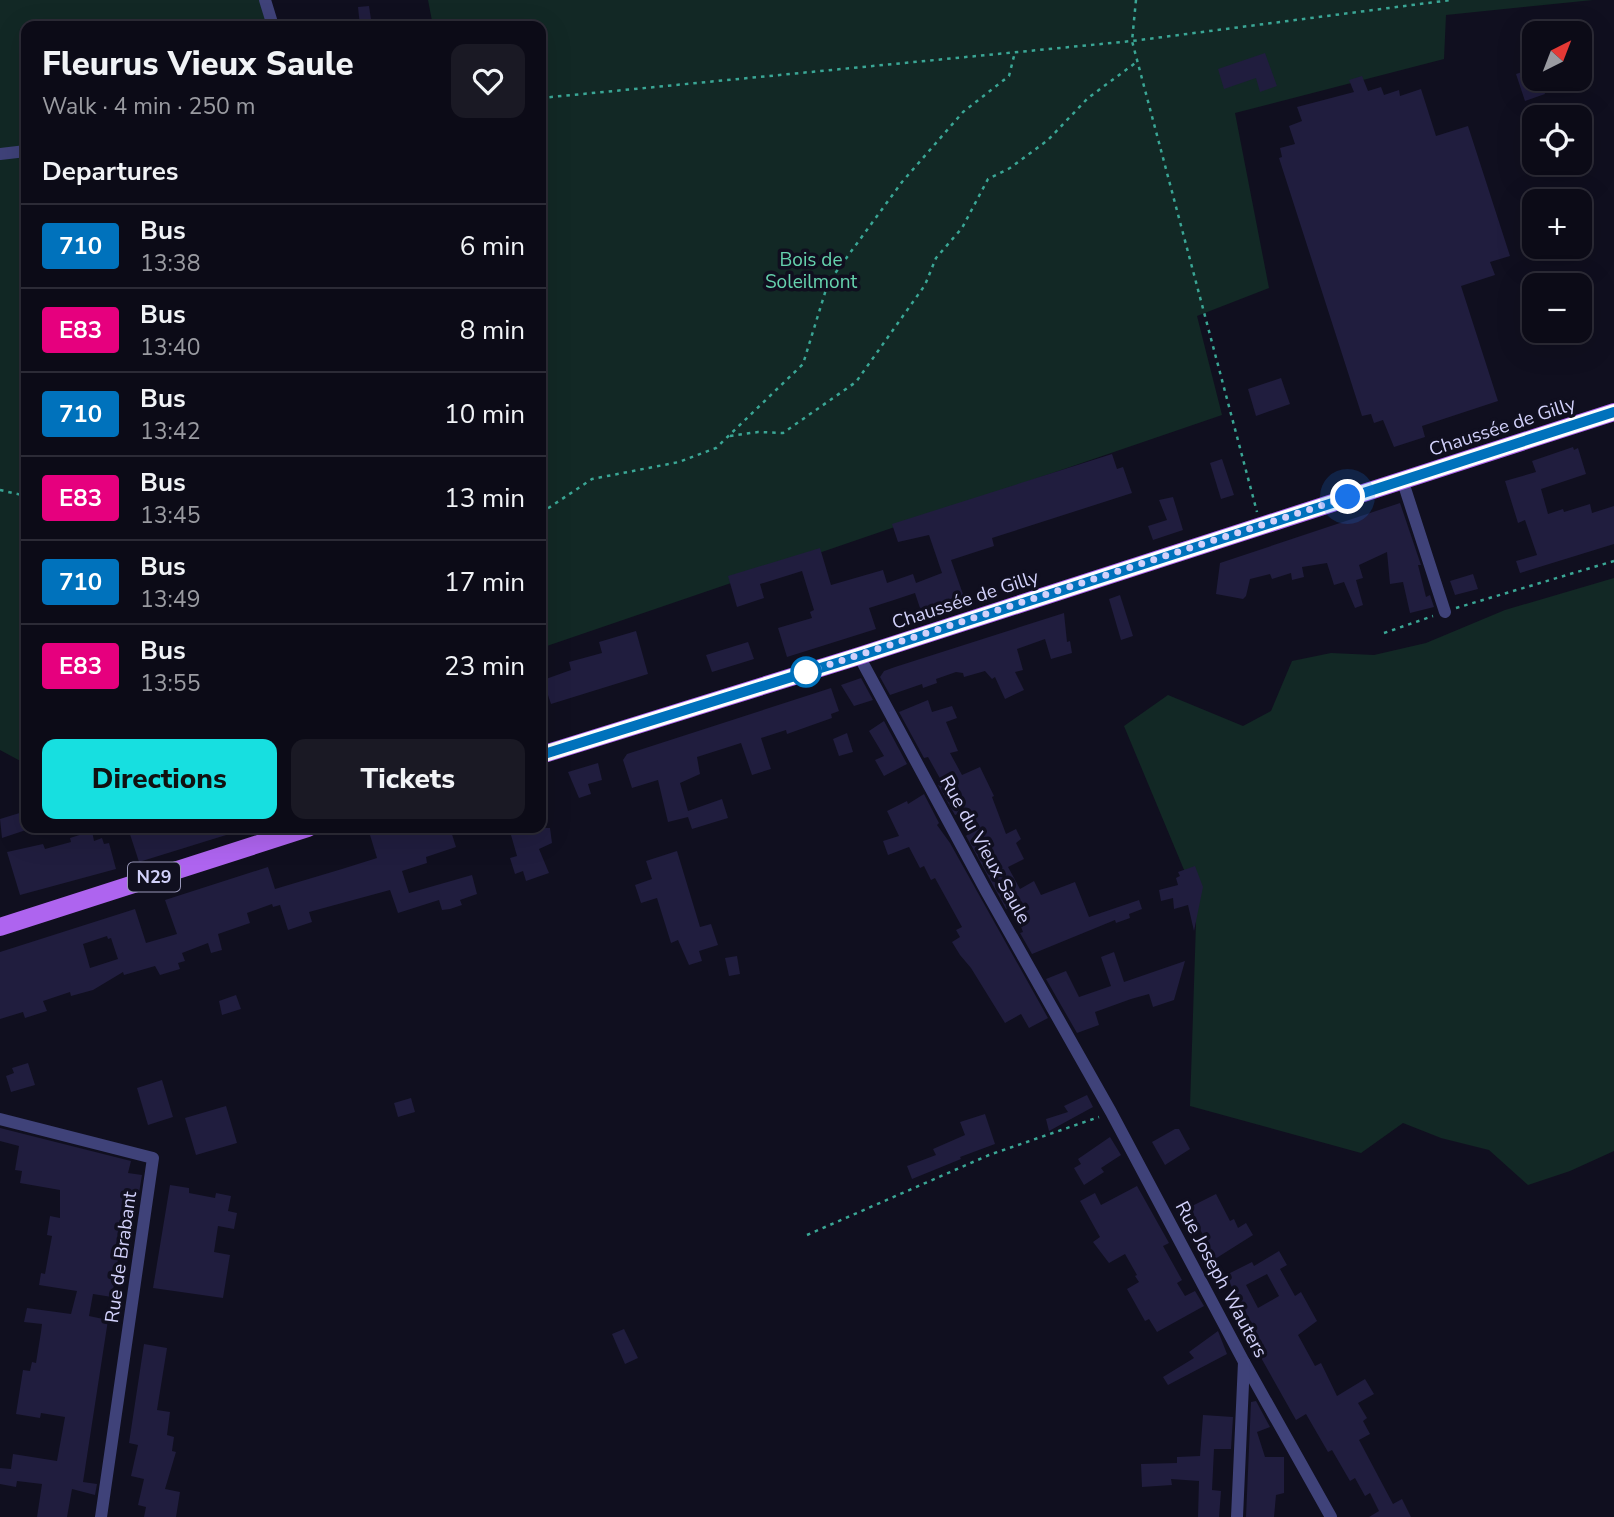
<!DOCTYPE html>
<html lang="en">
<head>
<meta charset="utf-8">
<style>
  :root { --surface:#0c0b17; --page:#1a1924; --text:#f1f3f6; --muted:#9a9ba1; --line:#2c2b36; --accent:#17dfe0 }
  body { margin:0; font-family:"Nunito Sans",sans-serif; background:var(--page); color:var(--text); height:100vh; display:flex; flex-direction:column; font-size:26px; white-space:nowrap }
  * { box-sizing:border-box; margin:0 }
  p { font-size:23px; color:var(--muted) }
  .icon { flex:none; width:38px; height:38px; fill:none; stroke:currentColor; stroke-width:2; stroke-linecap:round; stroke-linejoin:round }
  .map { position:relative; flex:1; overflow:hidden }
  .drawer { position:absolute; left:21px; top:21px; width:525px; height:812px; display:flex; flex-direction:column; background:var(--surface); border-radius:14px; box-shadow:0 7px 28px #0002,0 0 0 2px var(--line) }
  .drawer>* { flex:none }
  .badge { padding:0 14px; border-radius:5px; font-size:24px; line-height:46px }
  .needle { width:46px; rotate:42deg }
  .tools { position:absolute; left:1522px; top:21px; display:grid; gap:14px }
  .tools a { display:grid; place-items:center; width:70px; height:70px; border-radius:14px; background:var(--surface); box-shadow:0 7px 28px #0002,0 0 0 2px var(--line); font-size:35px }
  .you { position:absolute; width:35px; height:35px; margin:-18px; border:5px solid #fff; border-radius:50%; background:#1a73e8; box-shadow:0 0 0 10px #1a73e833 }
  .map>.badge { position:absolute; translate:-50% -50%; box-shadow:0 0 0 4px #fff }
  h2 { padding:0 21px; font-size:26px; line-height:63px }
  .round { display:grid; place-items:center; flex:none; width:74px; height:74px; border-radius:14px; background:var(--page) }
  .head { display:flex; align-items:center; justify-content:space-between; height:119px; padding:0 21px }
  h1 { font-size:33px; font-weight:800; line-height:52px }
  .action { display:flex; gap:14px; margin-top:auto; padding:14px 21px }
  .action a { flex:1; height:80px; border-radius:14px; background:var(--accent); color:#111; font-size:28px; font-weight:800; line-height:80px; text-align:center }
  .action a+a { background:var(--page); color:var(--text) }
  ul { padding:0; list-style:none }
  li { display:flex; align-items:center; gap:21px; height:84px; padding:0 21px; border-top:2px solid var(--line) }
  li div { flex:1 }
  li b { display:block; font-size:26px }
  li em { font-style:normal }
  li .badge { min-width:77px; font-weight:700; text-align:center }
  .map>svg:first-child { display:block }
</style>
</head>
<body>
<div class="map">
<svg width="1614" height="1517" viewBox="0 0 1614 1517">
  <rect width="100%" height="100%" fill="#100f1f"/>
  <g fill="#122825">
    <polygon points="0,0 265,0 273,26 26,26 26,764 0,750"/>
    <polygon points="428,0 1593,0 1446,15 1444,59 1235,113 1269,288 1197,316 1222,415 541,648 541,26 433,26"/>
    <polygon points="1614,578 1614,1151 1570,1171 1528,1185 1489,1150 1441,1138 1403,1123 1361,1153 1190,1106 1196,923 1192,889 1124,726 1168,695 1243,726 1271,711 1292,661 1331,653 1374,655 1426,643 1505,610"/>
  </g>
  <g fill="#201d3e" fill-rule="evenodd">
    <polygon points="369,6 372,26 360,26 358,7"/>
    <polygon points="1265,53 1277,86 1260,92 1256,78 1224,89 1218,69"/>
    <polygon points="1535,68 1535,79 1540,79 1545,94 1525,101 1516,74"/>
    <polygon points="1362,76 1368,91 1381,87 1384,95 1399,90 1400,96 1421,89 1436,136 1468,126 1510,256 1490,262 1495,275 1461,286 1498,401 1422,426 1425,437 1394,447 1383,420 1374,423 1371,414 1362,416 1279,158 1282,157 1280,148 1295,144 1289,126 1302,121 1297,107 1354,92 1349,80"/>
    <polygon points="1281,378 1290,404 1256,416 1248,389"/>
    <polygon points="1573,447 1574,450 1578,448 1586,474 1541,489 1548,514 1563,509 1564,512 1590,504 1592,513 1614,506 1614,544 1520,573 1516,561 1537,555 1525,520 1518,523 1505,481 1536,472 1532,461"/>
    <polygon points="1112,454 1117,469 1123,467 1132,493 992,538 994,546 951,560 965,600 922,614 915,593 894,600 869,608 876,629 787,657 778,628 812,618 810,612 814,610 802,571 760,584 764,598 737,607 728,576 820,548 831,585 883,570 887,583 913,574 916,583 942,573 929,535 898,542 892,524"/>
    <polygon points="1222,459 1234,495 1221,499 1210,463"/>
    <polygon points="1173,497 1183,530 1153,540 1148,526 1167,520 1159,500"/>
    <polygon points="1400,503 1421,565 1418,565 1426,597 1430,595 1434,607 1410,613 1403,582 1390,584 1387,552 1359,565 1363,578 1356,580 1363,605 1355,608 1344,582 1334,585 1327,563 1302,567 1304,577 1292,580 1291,573 1272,579 1270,574 1250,579 1246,596 1243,599 1216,594 1220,563"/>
    <polygon points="1473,574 1478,589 1455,595 1450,581"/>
    <polygon points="1120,595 1133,636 1121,640 1109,599"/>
    <polygon points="1064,613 1067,642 1070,641 1072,653 1051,659 1045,639 1017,649 1023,670 1015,672 1024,690 1005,699 995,677 992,679 985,671 964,677 963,673 956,672 936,679 937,683 923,688 922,684 890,695 880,677 884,671 895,667"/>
    <polygon points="636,631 648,674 551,704 543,680 571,670 569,662 602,653 599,642"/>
    <polygon points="748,642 754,659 712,672 706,655"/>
    <polygon points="861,678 873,700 854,706 841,685"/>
    <polygon points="831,688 839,711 831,714 832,718 787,734 786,730 761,738 771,769 752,775 741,743 697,757 700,774 680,783 688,811 722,799 728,818 692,829 688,817 668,822 658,780 632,788 623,760 627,754"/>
    <polygon points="928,700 932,712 952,706 957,718 946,722 958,751 950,753 962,775 980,767 994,796 992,797 1006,834 1016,829 1021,839 1016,843 1024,859 1008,867 1020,889 1034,881 1041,895 1075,882 1089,917 1139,900 1142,909 1129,914 1130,918 1116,923 1115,920 1032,954 1020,933 1023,932 1013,906 1006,909 966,836 968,834 958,814 955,815 938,785 942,782 928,757 924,758 899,712"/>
    <polygon points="884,721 907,764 884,776 875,760 884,756 869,731"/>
    <polygon points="847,733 853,752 839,756 833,739"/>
    <polygon points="598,763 602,780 588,784 591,794 579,798 568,772"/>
    <polygon points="924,794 939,823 937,825 950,843 1048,1018 1029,1028 1021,1014 1005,1023 971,968 960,955 952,942 960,937 956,930 962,927 935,878 931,880 924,866 920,868 909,847 888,855 883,841 899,836 887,811 907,801 908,804"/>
    <polygon points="26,811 26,830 2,838 0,819"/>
    <polygon points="128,828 239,828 239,831 139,862"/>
    <path d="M392 828H450L456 847 426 857 427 863 402 871 409 893 472 875 477 894 460 900 462 905 450 909 442 910 439 900 398 913 390 890 309 912 312 922 288 930 280 905 273 907 272 904 247 913 250 923 218 934 222 950 211 953 208 943 182 953 185 961 178 963 180 969 160 975 155 966 124 975 123 972 93 990 71 996 70 992 43 1001 47 1011 25 1018 23 1012 0 1019V952L135 909 146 943 177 934 165 900 268 867 275 889 342 869 377 858 370 835ZM107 936 108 939 111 938 118 959 90 968 83 944Z"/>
    <polygon points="509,828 550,828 552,843 539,849 549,873 526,881 523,871 515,874 510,858 517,856"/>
    <polygon points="92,831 94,841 102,838 104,844 109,843 116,869 20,895 7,852 43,844 45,849 71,842 70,838"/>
    <polygon points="677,851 700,927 711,924 718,945 699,951 702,961 689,965 678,940 671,943 657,898 641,903 635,885 652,879 646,861"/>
    <polygon points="1195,866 1203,887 1194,931 1188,905 1174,909 1173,898 1161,901 1159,890 1178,885 1176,878 1180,876 1178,872"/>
    <polygon points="1114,952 1124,982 1185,961 1174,1000 1153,1007 1149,994 1131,999 1095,1012 1099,1025 1077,1033 1046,979 1066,971 1079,997 1111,986 1101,957"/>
    <polygon points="737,956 740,974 729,976 725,958"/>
    <polygon points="236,995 241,1009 222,1015 219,1001"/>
    <polygon points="28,1063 35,1085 11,1092 6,1076 14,1073 12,1068"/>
    <polygon points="162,1080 173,1117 148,1125 137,1088"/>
    <polygon points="1087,1095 1093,1107 1049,1131 1046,1119 1068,1112 1064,1106"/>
    <polygon points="411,1098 415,1112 398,1117 394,1103"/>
    <polygon points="226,1106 237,1143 196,1155 185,1118"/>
    <polygon points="985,1114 995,1144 960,1157 961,1159 912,1179 907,1166 936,1155 933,1149 965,1135 960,1122"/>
    <polygon points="0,1128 131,1161 128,1173 142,1175 137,1205 127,1203 112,1297 93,1294 89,1316 108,1320 83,1482 97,1484 95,1495 72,1489 67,1517 37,1517 42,1484 17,1481 16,1487 0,1484 0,1468 11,1469 13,1454 57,1461 65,1417 41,1413 40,1418 16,1414 23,1370 30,1371 32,1362 36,1363 41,1332 42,1324 24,1322 27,1308 71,1314 77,1291 39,1285 41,1273 45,1274 52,1236 47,1235 50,1216 60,1218 60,1190 20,1183 22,1171 15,1170 19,1146 0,1141"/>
    <polygon points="1175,1129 1179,1129 1190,1149 1165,1165 1152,1142"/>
    <polygon points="1110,1137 1121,1155 1101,1168 1104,1172 1084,1185 1074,1168 1081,1164 1078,1159"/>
    <polygon points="170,1185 189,1188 189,1193 215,1198 216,1193 231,1196 228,1211 237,1213 234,1229 218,1226 214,1252 230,1255 223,1298 153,1288"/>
    <polygon points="1137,1186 1169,1243 1163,1246 1182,1280 1177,1283 1185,1296 1195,1291 1204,1306 1157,1332 1149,1319 1145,1321 1127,1289 1139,1282 1135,1276 1137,1275 1125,1254 1109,1263 1093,1242 1100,1237 1080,1201 1095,1193 1101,1205"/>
    <polygon points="1216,1194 1230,1221 1234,1219 1238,1228 1246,1223 1253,1235 1207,1264 1197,1245 1206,1240 1188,1208"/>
    <path d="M1279 1251 1287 1265 1280 1269 1295 1296 1301 1292 1317 1321 1298 1335 1315 1366 1321 1363 1337 1396 1365 1379 1374 1394 1358 1403 1367 1418 1363 1421 1370 1434 1359 1440 1393 1504 1402 1499 1411 1517H1369L1379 1511 1370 1493 1365 1496 1355 1478 1350 1481 1332 1450 1328 1452 1306 1414 1296 1420 1232 1306 1239 1302 1226 1275 1252 1262 1254 1266ZM1267 1274 1279 1296 1258 1308 1246 1285Z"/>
    <polygon points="624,1329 638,1358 625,1364 612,1334"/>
    <polygon points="1218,1331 1227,1354 1168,1385 1163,1377 1194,1358 1189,1352"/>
    <polygon points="144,1344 167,1348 157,1410 170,1412 167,1435 174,1437 172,1451 176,1452 165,1489 180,1492 176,1517 144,1517 146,1507 138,1505 144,1479 131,1476 138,1445 129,1443"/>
    <polygon points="1256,1401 1270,1427 1257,1432 1265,1457 1284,1457 1284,1493 1276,1495 1274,1517 1246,1517 1251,1402"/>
    <polygon points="1203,1415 1233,1417 1231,1449 1214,1449 1212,1490 1221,1491 1219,1517 1198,1517 1199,1481 1171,1479 1172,1485 1142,1487 1141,1464 1177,1463 1177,1457 1200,1456"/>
  </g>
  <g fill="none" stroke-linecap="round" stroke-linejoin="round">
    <g stroke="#3aa695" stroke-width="2.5" stroke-dasharray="3.5 5" stroke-linecap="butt">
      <polyline points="1136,0 1132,41 1257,512"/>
      <polyline points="541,98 1132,41 1451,0"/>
      <polyline points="730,436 758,432 783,433 856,382 925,285 936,258 962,228 988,179 1010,168 1048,140 1088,98 1138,61"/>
      <polyline points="0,490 26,496"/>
      <polyline points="541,513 592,479 679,462 716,448 803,364 828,283 902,182 963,112 1009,76 1015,52"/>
      <polyline points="1456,608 1614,561"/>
      <polyline points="1384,633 1433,616"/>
      <polyline points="807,1235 989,1155 1099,1117"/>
    </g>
    <g stroke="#3f4279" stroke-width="12">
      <polyline points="265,0 273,26"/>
      <polyline points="0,154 26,151"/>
      <polyline points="1402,479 1445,612"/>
      <polyline points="859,656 986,891 1111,1112 1244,1362 1331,1517"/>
      <polyline points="0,1119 153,1158 101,1517"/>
      <polyline points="1237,1517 1244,1362"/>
    </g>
    <g stroke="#ae64ef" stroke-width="18">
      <polyline points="541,755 859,656 1614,412"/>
      <polyline points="0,927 308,828"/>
    </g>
  </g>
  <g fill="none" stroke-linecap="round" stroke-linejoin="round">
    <defs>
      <polyline id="line" points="541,755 859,656 1614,412"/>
    </defs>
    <use href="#line" stroke="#fff" stroke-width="16"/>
    <use href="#line" stroke="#0072bc" stroke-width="10"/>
    <polyline stroke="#d2d1fa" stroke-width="7" stroke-dasharray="0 12.6" points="806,672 1348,497"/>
  </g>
  <circle fill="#fff" stroke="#0072bc" stroke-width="3.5" cx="806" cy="672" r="14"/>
  <g text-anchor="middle" stroke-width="7" stroke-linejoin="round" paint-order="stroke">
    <rect fill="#100f1f" stroke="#9897b8" stroke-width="2" x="128" y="862.5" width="52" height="29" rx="5"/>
    <g font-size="18" font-weight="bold" fill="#d2d1fa">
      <text x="154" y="883">N29</text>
    </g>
    <g font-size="19" fill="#65d2ad" stroke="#100f1f">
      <text x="811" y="266">Bois de<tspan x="811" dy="22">Soleilmont</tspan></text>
    </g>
    <g font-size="19" fill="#d2d1fa" stroke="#100f1f">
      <text transform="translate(1502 426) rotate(-18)" y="7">Chaussée de Gilly</text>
      <text transform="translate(965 599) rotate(-18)" y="7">Chaussée de Gilly</text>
      <text transform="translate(986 849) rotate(61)" y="7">Rue du Vieux Saule</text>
      <text transform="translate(120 1257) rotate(-82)" y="7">Rue de Brabant</text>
      <text transform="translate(1222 1279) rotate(62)" y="7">Rue Joseph Wauters</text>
    </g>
  </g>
</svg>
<div class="tools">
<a><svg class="needle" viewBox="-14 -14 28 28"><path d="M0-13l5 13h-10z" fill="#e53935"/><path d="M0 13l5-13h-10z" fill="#9a9ba1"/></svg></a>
<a><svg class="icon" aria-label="locate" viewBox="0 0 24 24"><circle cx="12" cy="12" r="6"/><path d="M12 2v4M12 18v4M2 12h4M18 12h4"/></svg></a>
<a>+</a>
<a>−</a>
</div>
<div class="you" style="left:1348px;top:497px"></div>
<section class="drawer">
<div class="head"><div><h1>Fleurus Vieux Saule</h1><p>Walk · 4 min · 250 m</p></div><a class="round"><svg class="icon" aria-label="heart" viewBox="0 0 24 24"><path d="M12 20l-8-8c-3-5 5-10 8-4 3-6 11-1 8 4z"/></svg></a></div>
<h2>Departures</h2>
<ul>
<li><span class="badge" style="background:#0072bc;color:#fff">710</span><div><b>Bus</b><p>13:38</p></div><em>6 min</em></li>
<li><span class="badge" style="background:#e6007e;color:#fff">E83</span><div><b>Bus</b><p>13:40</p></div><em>8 min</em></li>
<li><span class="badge" style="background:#0072bc;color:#fff">710</span><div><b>Bus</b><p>13:42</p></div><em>10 min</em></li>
<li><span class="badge" style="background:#e6007e;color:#fff">E83</span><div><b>Bus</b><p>13:45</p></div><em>13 min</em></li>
<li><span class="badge" style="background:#0072bc;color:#fff">710</span><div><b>Bus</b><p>13:49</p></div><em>17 min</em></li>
<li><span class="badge" style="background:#e6007e;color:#fff">E83</span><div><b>Bus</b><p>13:55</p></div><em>23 min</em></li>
</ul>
<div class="action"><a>Directions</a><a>Tickets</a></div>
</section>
</div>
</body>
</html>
